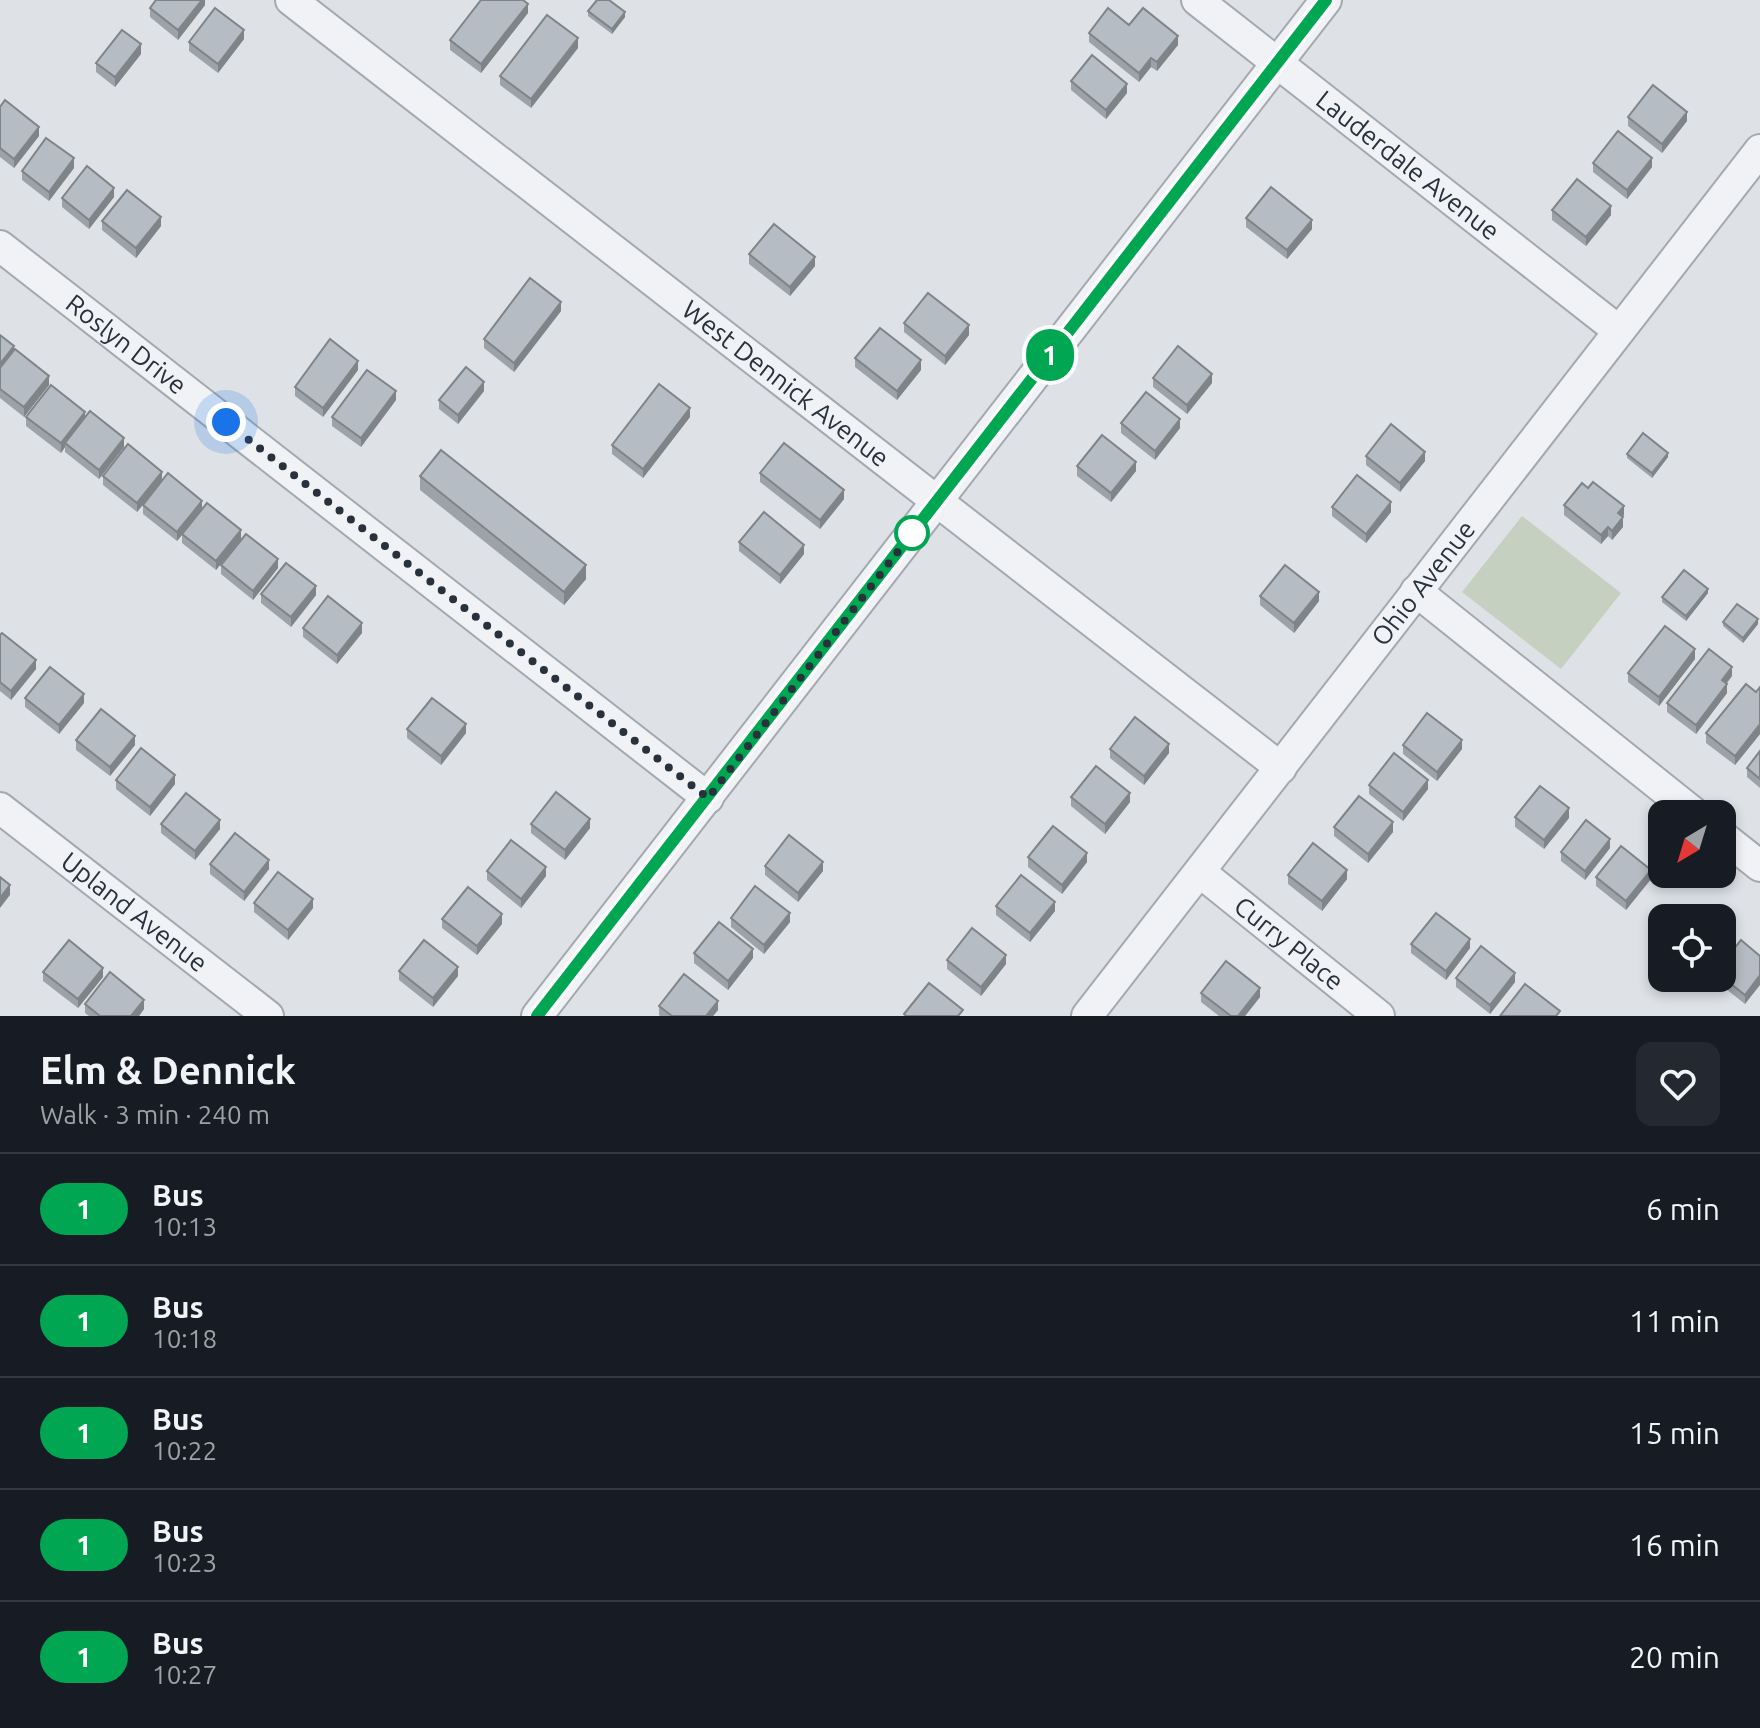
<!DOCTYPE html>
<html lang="en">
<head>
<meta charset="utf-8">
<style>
  :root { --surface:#171b24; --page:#242831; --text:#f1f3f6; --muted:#9ea1a6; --line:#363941 }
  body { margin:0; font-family:Ubuntu,sans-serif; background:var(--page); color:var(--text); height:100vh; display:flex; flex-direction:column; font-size:30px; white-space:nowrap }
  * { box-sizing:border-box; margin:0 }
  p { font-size:26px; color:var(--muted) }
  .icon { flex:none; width:44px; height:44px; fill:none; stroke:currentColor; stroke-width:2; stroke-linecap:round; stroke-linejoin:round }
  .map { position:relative; height:1016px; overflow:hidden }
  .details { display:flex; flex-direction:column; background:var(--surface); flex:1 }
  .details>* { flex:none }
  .badge { padding:0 16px; border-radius:26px; font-size:28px; line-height:52px }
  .needle { width:52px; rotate:218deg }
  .fabs { position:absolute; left:1648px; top:800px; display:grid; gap:16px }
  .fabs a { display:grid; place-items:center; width:88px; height:88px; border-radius:16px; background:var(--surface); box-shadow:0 4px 12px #0003; font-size:40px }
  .you { position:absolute; width:40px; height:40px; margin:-20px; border:6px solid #fff; border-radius:50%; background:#1a73e8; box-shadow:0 0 0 12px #1a73e833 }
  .map>.badge { position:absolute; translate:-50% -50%; box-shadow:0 0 0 4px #fff }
  .round { display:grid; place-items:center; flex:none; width:84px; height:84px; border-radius:16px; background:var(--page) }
  .headline { display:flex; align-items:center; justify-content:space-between; height:136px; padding:0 40px }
  h1 { font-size:38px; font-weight:700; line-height:60px }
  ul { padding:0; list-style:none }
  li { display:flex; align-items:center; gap:24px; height:112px; padding:0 40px; border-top:2px solid var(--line) }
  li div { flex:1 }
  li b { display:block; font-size:30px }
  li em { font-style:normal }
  li .badge { min-width:88px; font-weight:700; text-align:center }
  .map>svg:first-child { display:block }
</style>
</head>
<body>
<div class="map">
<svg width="1760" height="1016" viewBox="0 0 1760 1016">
  <rect width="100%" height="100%" fill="#dee2e7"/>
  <polygon fill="#c5d0c0" points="1522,516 1621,593 1561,669 1462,592"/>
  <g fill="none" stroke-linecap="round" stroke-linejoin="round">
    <defs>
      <g id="minor">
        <path id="s1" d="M291 0 1281 768"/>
        <path id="s2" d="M1197 0 1619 331"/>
        <path id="s3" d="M0 246 708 798"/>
        <polyline points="1416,591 1695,814"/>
        <path id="s4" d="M0 808 268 1016"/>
        <polyline points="1722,836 1760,866"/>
        <path id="s5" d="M1200 872 1379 1016"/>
        <polyline points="537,1016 1326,0"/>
        <path id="s6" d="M1087 1016 1760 150"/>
      </g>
    </defs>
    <use href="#minor" stroke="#a4a9b0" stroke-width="34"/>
    <use href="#minor" stroke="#f0f2f5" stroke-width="30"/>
  </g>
  <g fill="#9da2a8">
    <polygon points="205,0 205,5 178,40 150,17 150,8"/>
    <polygon points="588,11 625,17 612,34 588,16"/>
    <polygon points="528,13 481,73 450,50 450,40"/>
    <polygon points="1129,25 1178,45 1157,71 1151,67 1139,82 1089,42 1089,33"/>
    <polygon points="244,39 218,73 189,51 189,42"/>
    <polygon points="578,48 531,108 500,85 500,76"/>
    <polygon points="141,54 115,87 96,72 96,63"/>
    <polygon points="1071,81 1127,93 1106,119 1071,90"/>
    <polygon points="0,107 39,136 14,168 0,157"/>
    <polygon points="1628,117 1687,121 1662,153 1628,126"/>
    <polygon points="1593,163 1652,167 1627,199 1593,172"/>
    <polygon points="74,168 49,201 22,180 22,171"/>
    <polygon points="114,197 89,229 62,207 62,198"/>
    <polygon points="1552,210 1611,215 1586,246 1552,220"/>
    <polygon points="1246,218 1312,229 1287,259 1246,227"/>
    <polygon points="102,221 161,226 136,258 102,230"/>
    <polygon points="749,254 815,266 790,296 749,264"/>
    <polygon points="561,311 514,372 484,348 484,339"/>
    <polygon points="904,323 969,335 945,365 904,332"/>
    <polygon points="0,335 49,385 24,417 0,398"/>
    <polygon points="855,358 921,370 897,400 855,367"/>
    <polygon points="358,370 323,417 295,396 295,387"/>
    <polygon points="1153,378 1212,383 1187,414 1153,387"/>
    <polygon points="484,391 458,424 439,409 439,400"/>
    <polygon points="396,400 361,447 332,426 332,417"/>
    <polygon points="85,416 124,447 99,479 65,452 65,447 61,453 26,426 26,417"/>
    <polygon points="690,417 643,478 612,454 612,445"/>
    <polygon points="1121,423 1180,428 1155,460 1121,433"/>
    <polygon points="1627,454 1668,457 1652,478 1627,458"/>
    <polygon points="1366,456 1425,461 1400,492 1366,465"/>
    <polygon points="1077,466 1136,471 1111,502 1077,476"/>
    <polygon points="760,473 844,499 820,529 760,482"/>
    <polygon points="103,476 162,481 202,509 241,539 216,570 182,543 182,535 177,541 143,514 143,505 137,512 103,485"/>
    <polygon points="420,476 586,579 564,605 420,490"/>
    <polygon points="1564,505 1624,515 1622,517 1623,527 1612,540 1608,536 1601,544 1564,515"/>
    <polygon points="1332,507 1391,512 1366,543 1332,516"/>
    <polygon points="739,542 804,554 780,584 739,551"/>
    <polygon points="221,565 278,568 253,600 221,574"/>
    <polygon points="1708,593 1686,621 1662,602 1662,597"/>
    <polygon points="261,594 316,595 291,627 261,603"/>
    <polygon points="1260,596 1319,601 1294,633 1260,605"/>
    <polygon points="1723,622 1758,624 1743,643 1723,626"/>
    <polygon points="303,628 362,633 337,664 303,637"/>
    <polygon points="0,635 36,669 11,700 0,691"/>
    <polygon points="1695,659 1659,706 1628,682 1628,673"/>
    <polygon points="1732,676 1727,683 1727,693 1696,734 1667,712 1667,703"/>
    <polygon points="1760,687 1760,734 1735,765 1706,743 1706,733 1756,692"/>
    <polygon points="25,698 84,703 59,734 25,707"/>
    <polygon points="407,729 466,733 441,765 407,738"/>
    <polygon points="76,740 135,745 110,776 76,750"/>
    <polygon points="1403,745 1462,749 1437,781 1403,754"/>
    <polygon points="1110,749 1169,753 1144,785 1110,758"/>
    <polygon points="1760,751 1760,788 1747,777 1747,768"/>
    <polygon points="116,780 175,784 150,816 116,789"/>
    <polygon points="1369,785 1428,789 1403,821 1369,794"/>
    <polygon points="1071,797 1130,802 1105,834 1071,806"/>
    <polygon points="1515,817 1569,818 1544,849 1515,827"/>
    <polygon points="161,824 220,829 195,860 161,833"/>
    <polygon points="531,824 590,828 565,860 531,833"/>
    <polygon points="1334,827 1393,832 1368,863 1334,836"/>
    <polygon points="1610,848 1585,880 1561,861 1561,852"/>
    <polygon points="1028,857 1087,862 1062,894 1028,867"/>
    <polygon points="210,864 269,869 244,901 210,874"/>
    <polygon points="765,866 823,871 798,902 765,875"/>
    <polygon points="487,871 546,876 521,908 487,880"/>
    <polygon points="1288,875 1347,879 1322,911 1288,884"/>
    <polygon points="1596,877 1651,879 1626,910 1596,886"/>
    <polygon points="254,903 313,908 288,940 254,912"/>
    <polygon points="996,906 1055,911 1030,942 996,915"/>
    <polygon points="731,918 790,922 764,954 731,927"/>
    <polygon points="442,919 502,924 477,955 442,928"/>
    <polygon points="1411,944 1470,948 1446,980 1411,953"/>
    <polygon points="694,953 753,958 728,990 694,963"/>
    <polygon points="1760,956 1745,1004 1716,981 1716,978 1722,978 1722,964"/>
    <polygon points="947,960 1006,964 981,996 947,969"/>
    <polygon points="399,971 458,976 433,1007 399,980"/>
    <polygon points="43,972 103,977 78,1008 43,981"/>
    <polygon points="1456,978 1515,982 1490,1014 1456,987"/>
    <polygon points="1201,993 1260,997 1245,1016 1219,1016 1201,1002"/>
    <polygon points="85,1004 144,1009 139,1016 89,1016 85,1013"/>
    <polygon points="659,1006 718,1010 713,1016 660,1016 659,1015"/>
  </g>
  <g fill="#7f8488">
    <polygon points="202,0 205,0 205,5 178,40 178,30"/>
    <polygon points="528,4 528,13 481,73 481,64"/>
    <polygon points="625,12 625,17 612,34 612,29"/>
    <polygon points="244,30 244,39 218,73 218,64"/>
    <polygon points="1178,36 1178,45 1157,71 1157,62"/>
    <polygon points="578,38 578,48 531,108 531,99"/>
    <polygon points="141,44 141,54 115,87 115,77"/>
    <polygon points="1151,58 1151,67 1139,82 1139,73"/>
    <polygon points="1127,84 1127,93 1106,119 1106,110"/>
    <polygon points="1687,112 1687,121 1662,153 1662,144"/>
    <polygon points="39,127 39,136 14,168 14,159"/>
    <polygon points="74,158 74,168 49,201 49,192"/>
    <polygon points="1652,158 1652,167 1627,199 1627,190"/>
    <polygon points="114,188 114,197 89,229 89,220"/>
    <polygon points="1611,206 1611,215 1586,246 1586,237"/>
    <polygon points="161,217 161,226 136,258 136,248"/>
    <polygon points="1312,220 1312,229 1287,259 1287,250"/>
    <polygon points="815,257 815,266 790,296 790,287"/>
    <polygon points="561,302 561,311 514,372 514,363"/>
    <polygon points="969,325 969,335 945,365 945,356"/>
    <polygon points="14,346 14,355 0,373 0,364"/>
    <polygon points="921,360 921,370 897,400 897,391"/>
    <polygon points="358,361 358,370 323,417 323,408"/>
    <polygon points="1212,374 1212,383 1187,414 1187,405"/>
    <polygon points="49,376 49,385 24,417 24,407"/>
    <polygon points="484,382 484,391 458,424 458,415"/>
    <polygon points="396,391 396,400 361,447 361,438"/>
    <polygon points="690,408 690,417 643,478 643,469"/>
    <polygon points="85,412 85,421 65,443 65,447 61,453 61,443"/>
    <polygon points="1180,419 1180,428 1155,460 1155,451"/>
    <polygon points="124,438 124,447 99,479 99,470"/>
    <polygon points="1425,452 1425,461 1400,492 1400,483"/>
    <polygon points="1668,453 1668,457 1652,478 1652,473"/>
    <polygon points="1136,462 1136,471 1111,502 1111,493"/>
    <polygon points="162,472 162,481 137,512 137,503"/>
    <polygon points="844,490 844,499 820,529 820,520"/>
    <polygon points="202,501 202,510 177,541 177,532"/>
    <polygon points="1391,502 1391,512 1366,543 1366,534"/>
    <polygon points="1624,506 1624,515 1618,522 1618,513"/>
    <polygon points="1623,517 1623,527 1612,540 1612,531"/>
    <polygon points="1608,527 1608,536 1601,544 1601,535"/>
    <polygon points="241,530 241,539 216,570 216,561"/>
    <polygon points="804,545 804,554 780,584 780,575"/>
    <polygon points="278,559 278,568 253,600 253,591"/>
    <polygon points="586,565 586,579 564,605 564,592"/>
    <polygon points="316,586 316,595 291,627 291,617"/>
    <polygon points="1708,589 1708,593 1686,621 1686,616"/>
    <polygon points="1319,592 1319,601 1294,633 1294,623"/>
    <polygon points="1758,619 1758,624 1743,643 1743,638"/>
    <polygon points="362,623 362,633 337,664 337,655"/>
    <polygon points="1695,649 1695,659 1659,706 1659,697"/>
    <polygon points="36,660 36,669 11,700 11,691"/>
    <polygon points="1732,667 1732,676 1722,689 1722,680"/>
    <polygon points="1727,684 1727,693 1696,734 1696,725"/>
    <polygon points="84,694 84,703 59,734 59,725"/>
    <polygon points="466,724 466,733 441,765 441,756"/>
    <polygon points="1760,724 1760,734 1735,765 1735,756"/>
    <polygon points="135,736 135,745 110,776 110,767"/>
    <polygon points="1462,740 1462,749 1437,781 1437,772"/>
    <polygon points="1169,744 1169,753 1144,785 1144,776"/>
    <polygon points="175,775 175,784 150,816 150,807"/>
    <polygon points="1428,780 1428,789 1403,821 1403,812"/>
    <polygon points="1130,793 1130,802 1105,834 1105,824"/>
    <polygon points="1569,808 1569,818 1544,849 1544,840"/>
    <polygon points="590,819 590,828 565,860 565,850"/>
    <polygon points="220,820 220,829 195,860 195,851"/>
    <polygon points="1393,822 1393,832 1368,863 1368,854"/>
    <polygon points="1610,839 1610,848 1585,880 1585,871"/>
    <polygon points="1087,853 1087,862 1062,894 1062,885"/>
    <polygon points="269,860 269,869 244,901 244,892"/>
    <polygon points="823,862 823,871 798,902 798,893"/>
    <polygon points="546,867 546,876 521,908 521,899"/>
    <polygon points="1347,870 1347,879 1322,911 1322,901"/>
    <polygon points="1651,870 1651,879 1626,910 1626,901"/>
    <polygon points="10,885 10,895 0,908 0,898"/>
    <polygon points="313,899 313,908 288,940 288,930"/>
    <polygon points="1055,902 1055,911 1030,942 1030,933"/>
    <polygon points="790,913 790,922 764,954 764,945"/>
    <polygon points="502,914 502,924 477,955 477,946"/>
    <polygon points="1732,930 1732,939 1722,951 1722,942"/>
    <polygon points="1470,939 1470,948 1446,980 1446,971"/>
    <polygon points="753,949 753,958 728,990 728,981"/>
    <polygon points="1006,955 1006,964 981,996 981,987"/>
    <polygon points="458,967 458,976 433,1007 433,998"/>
    <polygon points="103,968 103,977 78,1008 78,999"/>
    <polygon points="1515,973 1515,982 1490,1014 1490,1005"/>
    <polygon points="1760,975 1760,985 1745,1004 1745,995"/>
    <polygon points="1260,988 1260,997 1245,1016 1238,1016"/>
    <polygon points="144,1000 144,1009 139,1016 131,1016"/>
    <polygon points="718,1001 718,1010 713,1016 706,1016"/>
  </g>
  <g fill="#b6bcc3" stroke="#7f8488" stroke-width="2">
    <polygon points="156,0 202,0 178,30 150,8"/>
    <polygon points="481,0 523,0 528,4 481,64 450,40"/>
    <polygon points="597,0 609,0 625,12 612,29 588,11"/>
    <polygon points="215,8 244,30 218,64 189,42"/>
    <polygon points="1108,8 1129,25 1143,8 1178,36 1157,62 1151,58 1139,73 1089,33"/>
    <polygon points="547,15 578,38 531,99 500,76"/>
    <polygon points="122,30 141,44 115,77 96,63"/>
    <polygon points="1092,55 1127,84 1106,110 1071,81"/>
    <polygon points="1653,85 1687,112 1662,144 1628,117"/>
    <polygon points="5,100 39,127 14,159 0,148 0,107"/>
    <polygon points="1618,131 1652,158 1627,190 1593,163"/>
    <polygon points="46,138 74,158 49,192 22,171"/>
    <polygon points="87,166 114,188 89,220 62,198"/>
    <polygon points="1577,179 1611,206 1586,237 1552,210"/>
    <polygon points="1271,187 1312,220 1287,250 1246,218"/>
    <polygon points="127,190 161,217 136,248 102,221"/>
    <polygon points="774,224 815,257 790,287 749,254"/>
    <polygon points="530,278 561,302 514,363 484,339"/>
    <polygon points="928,293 969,325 945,356 904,323"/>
    <polygon points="880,328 921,360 897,391 855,358"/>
    <polygon points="0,335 14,346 0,364"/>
    <polygon points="330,339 358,361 323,408 295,387"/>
    <polygon points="1178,346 1212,374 1187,405 1153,378"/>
    <polygon points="15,349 49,376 24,407 0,389 0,368"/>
    <polygon points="466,367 484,382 458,415 439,400"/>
    <polygon points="367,370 396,391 361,438 332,417"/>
    <polygon points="659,384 690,408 643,469 612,445"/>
    <polygon points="51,385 85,412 61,443 26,417"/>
    <polygon points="1146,392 1180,419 1155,451 1121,423"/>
    <polygon points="90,411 124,438 99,470 65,443"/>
    <polygon points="1391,424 1425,452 1400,483 1366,456"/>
    <polygon points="1643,433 1668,453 1652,473 1627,454"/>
    <polygon points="1102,435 1136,462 1111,493 1077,466"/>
    <polygon points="784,443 844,490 820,520 760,473"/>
    <polygon points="128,444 162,472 137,503 103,476"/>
    <polygon points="441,450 586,565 564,592 420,476"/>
    <polygon points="168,473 202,501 177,532 143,505"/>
    <polygon points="1357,475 1391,502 1366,534 1332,507"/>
    <polygon points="1593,482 1624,506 1618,513 1623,517 1612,531 1608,527 1601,535 1564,505 1582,483 1588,488"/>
    <polygon points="207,503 241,530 216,561 182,534"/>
    <polygon points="764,512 804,545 780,575 739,542"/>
    <polygon points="246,534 278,559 253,591 221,565"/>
    <polygon points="286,563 316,586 291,617 261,594"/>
    <polygon points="1285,565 1319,592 1294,623 1260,596"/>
    <polygon points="1684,570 1708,589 1686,616 1662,597"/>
    <polygon points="328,596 362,623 337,655 303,628"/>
    <polygon points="1737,604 1758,619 1743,638 1723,622"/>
    <polygon points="1665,626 1695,649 1659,697 1628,673"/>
    <polygon points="2,633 36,660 11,691 0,682 0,635"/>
    <polygon points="1709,649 1732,667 1722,680 1727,684 1696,725 1667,703"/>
    <polygon points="50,667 84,694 59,725 25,698"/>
    <polygon points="1746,684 1756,692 1760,687 1760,724 1735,756 1706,733"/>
    <polygon points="432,698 466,724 441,756 407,729"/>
    <polygon points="101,709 135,736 110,767 76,740"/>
    <polygon points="1427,713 1462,740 1437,772 1403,745"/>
    <polygon points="1135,717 1169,744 1144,776 1110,749"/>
    <polygon points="141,748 175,775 150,807 116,780"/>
    <polygon points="1760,751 1760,779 1747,768"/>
    <polygon points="1394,753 1428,780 1403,812 1369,785"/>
    <polygon points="1096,766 1130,793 1105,824 1071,797"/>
    <polygon points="1540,786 1569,808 1544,840 1515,817"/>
    <polygon points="556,792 590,819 565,850 531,824"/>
    <polygon points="186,793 220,820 195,851 161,824"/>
    <polygon points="1359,796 1393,822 1368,854 1334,827"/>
    <polygon points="1586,820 1610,839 1585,871 1561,852"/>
    <polygon points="1053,826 1087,853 1062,885 1028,857"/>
    <polygon points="235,833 269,860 244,892 210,864"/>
    <polygon points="789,835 823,862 798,893 765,866"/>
    <polygon points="511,840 546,867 521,899 487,871"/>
    <polygon points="1313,843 1347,870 1322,901 1288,875"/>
    <polygon points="1621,846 1651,870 1626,901 1596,877"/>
    <polygon points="278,872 313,899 288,930 254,903"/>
    <polygon points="1021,875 1055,902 1030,933 996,906"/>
    <polygon points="0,877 10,885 0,898"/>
    <polygon points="755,886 790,913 764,945 731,918"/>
    <polygon points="468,887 502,914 477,946 442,919"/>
    <polygon points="1703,908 1717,918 1695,918"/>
    <polygon points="1436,913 1470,939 1446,971 1411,944"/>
    <polygon points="719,922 753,949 728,981 694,953"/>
    <polygon points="1722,922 1732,930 1722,942"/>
    <polygon points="972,928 1006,955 981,987 947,960"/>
    <polygon points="69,940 103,968 78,999 43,972"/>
    <polygon points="424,940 458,967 433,998 399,971"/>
    <polygon points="1741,940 1760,956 1760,975 1745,995 1722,977 1722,964"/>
    <polygon points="1481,946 1515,973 1490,1005 1456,978"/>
    <polygon points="1226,961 1260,988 1238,1016 1231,1016 1201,993"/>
    <polygon points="110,972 144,1000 131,1016 100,1016 85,1004"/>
    <polygon points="684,974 718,1001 706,1016 672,1016 659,1006"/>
    <polygon points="929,983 963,1010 958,1016 906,1016 904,1014"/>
    <polygon points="1525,984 1560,1011 1556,1016 1500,1016"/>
  </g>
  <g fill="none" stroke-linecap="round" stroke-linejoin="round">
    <defs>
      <polyline id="line" points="537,1016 1326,0"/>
    </defs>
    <use href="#line" stroke="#fff" stroke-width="18"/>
    <use href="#line" stroke="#00a651" stroke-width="12"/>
    <polyline stroke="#28313c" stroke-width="8" stroke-dasharray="0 14.4" points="226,422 708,798 916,528 912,533"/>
  </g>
  <circle fill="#fff" stroke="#00a651" stroke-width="4" cx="912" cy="533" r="16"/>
  <g text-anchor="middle" stroke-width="7" stroke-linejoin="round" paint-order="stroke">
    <g font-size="26" fill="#28313c" stroke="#edf1f4">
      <text dy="9" stroke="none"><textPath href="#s2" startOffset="268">Lauderdale Avenue</textPath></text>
      <text dy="9" stroke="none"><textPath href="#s3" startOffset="160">Roslyn Drive</textPath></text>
      <text dy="9" stroke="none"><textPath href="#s1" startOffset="626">West Dennick Avenue</textPath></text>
      <text dy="9" stroke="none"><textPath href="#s6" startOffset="548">Ohio Avenue</textPath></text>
      <text dy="9" stroke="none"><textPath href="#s4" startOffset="170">Upland Avenue</textPath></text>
      <text dy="9" stroke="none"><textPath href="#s5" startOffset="114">Curry Place</textPath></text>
    </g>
  </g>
</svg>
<div class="fabs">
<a><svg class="needle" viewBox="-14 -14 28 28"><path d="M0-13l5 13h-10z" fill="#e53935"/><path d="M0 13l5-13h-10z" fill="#9ea1a6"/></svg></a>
<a><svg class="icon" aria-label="locate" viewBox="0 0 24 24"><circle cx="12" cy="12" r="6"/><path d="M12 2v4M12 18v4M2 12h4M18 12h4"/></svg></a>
</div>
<div class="you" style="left:226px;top:422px"></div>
<b class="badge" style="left:1050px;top:355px;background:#00a651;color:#fff">1</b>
</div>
<section class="details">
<div class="headline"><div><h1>Elm &amp; Dennick</h1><p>Walk · 3 min · 240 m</p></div><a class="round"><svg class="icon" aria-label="heart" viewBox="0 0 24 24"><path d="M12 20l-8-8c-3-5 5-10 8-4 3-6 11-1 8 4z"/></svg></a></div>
<ul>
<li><span class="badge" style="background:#00a651;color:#fff">1</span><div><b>Bus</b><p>10:13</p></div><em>6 min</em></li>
<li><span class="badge" style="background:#00a651;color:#fff">1</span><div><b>Bus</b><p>10:18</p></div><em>11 min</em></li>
<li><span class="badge" style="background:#00a651;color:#fff">1</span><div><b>Bus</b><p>10:22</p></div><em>15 min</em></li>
<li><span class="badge" style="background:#00a651;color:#fff">1</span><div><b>Bus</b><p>10:23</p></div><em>16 min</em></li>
<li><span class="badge" style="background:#00a651;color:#fff">1</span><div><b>Bus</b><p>10:27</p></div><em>20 min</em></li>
</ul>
</section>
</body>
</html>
